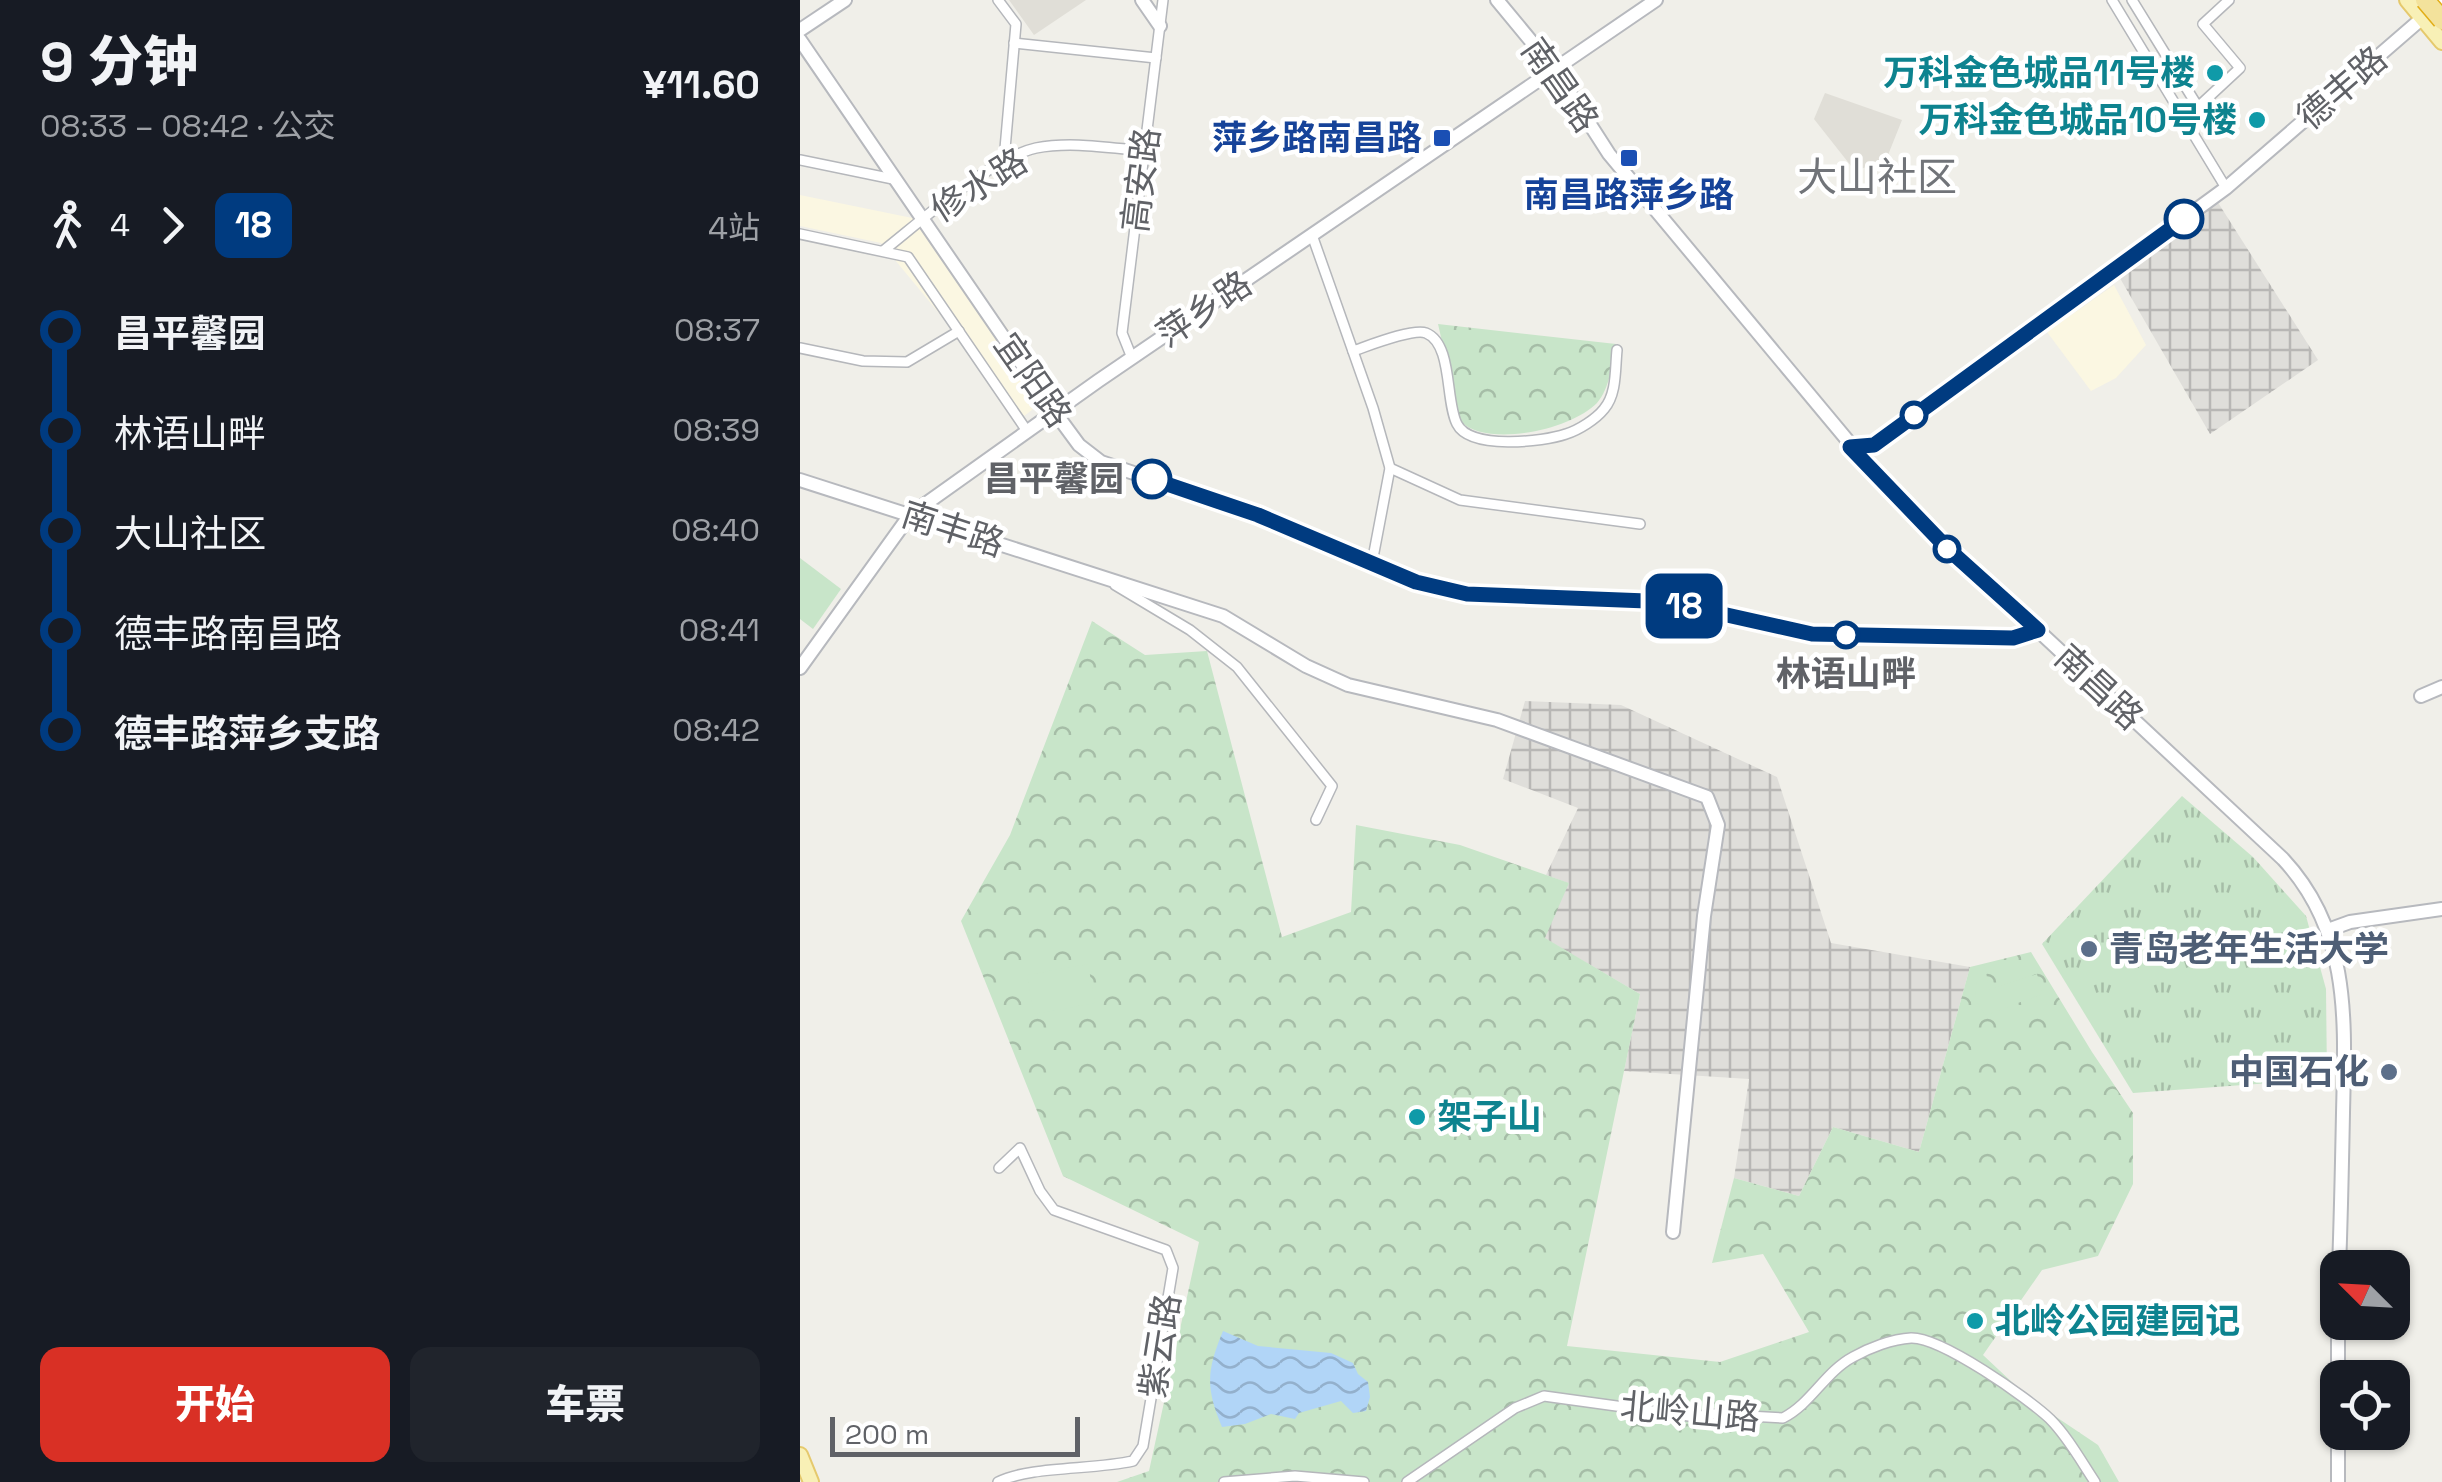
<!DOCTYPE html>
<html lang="zh">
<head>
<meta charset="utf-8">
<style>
  :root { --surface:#171b24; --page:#20242c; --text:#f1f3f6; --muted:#9ea1a6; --accent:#d93025 }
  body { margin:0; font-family:"Space Grotesk","Noto Sans SC",sans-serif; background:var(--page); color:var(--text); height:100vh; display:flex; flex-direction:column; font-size:38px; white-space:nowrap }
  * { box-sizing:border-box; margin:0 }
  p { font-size:32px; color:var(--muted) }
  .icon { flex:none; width:55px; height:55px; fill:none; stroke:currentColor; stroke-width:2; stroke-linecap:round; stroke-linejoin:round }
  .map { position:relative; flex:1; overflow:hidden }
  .sheet { display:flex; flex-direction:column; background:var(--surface); width:800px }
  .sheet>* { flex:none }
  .badge { padding:0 20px; border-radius:15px; font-size:35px; line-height:65px }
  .needle { width:65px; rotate:294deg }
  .fabs { position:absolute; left:1520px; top:1250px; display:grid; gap:20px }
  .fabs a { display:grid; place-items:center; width:90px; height:90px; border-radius:20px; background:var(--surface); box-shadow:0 2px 8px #0004; font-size:50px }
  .scale { position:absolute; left:30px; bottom:25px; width:250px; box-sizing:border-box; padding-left:10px; border:5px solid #606267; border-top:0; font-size:28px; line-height:35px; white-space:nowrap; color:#606267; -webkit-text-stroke:8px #fff; paint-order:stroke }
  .map>.badge { position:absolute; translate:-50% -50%; box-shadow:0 0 0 5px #fff }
  .legs { display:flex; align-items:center; gap:15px; height:110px; padding:0 40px; font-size:32px }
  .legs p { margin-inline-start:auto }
  .summary { display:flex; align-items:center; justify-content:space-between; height:170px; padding:0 40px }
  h1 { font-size:55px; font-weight:800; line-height:75px }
  .primary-button { display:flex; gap:20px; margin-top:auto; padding:20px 40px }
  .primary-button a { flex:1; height:115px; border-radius:20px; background:var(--accent); color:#fff; font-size:40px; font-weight:800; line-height:115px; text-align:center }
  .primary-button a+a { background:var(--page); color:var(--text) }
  ul { padding:0 40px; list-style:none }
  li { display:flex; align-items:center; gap:35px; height:100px; font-size:38px }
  li i { display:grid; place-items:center; width:15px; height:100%; margin:0 12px; background:currentColor }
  li i::after { content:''; width:25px; height:25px; margin:-12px; border:8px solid; border-radius:50%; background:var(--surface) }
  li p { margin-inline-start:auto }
  li:first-child i { background:linear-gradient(#0000 50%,currentColor 0) }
  li:last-child i { background:linear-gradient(currentColor 50%,#0000 0) }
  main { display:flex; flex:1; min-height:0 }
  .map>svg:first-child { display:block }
</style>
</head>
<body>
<main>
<section class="sheet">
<div class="summary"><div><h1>9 分钟</h1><p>08:33 – 08:42 · 公交</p></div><b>¥11.60</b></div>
<div class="legs"><svg class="icon" aria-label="walk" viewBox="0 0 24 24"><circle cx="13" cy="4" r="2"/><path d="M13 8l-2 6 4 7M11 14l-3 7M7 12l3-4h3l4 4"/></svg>4<svg class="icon" aria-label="forward" viewBox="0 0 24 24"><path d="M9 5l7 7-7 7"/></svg><b class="badge" style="background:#003b80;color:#fff">18</b><p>4站</p></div>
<ul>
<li><i style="color:#003b80"></i><b>昌平馨园</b><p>08:37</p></li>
<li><i style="color:#003b80"></i><span>林语山畔</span><p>08:39</p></li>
<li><i style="color:#003b80"></i><span>大山社区</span><p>08:40</p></li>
<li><i style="color:#003b80"></i><span>德丰路南昌路</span><p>08:41</p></li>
<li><i style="color:#003b80"></i><b>德丰路萍乡支路</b><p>08:42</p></li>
</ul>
<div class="primary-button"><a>开始</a><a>车票</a></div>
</section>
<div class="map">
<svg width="1642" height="1482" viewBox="0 0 1642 1482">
  <defs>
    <pattern id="industrial-grid" width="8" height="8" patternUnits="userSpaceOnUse" patternTransform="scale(2.5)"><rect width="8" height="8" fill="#dfdeda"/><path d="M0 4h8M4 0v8" fill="none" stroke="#b8b7b5"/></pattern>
    <pattern id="grass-tufts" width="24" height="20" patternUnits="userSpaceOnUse" patternTransform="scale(2.5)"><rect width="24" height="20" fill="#c8e5c9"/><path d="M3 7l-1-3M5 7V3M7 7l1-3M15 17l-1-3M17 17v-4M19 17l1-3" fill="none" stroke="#a6bda7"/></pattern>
    <pattern id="forest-crowns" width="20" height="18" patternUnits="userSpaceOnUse" patternTransform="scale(2.5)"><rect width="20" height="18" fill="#c8e5c9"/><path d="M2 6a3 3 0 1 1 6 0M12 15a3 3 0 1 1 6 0" fill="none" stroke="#a6bda7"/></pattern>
    <pattern id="water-waves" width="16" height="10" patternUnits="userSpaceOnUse" patternTransform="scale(2.5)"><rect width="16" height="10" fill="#b1d5f7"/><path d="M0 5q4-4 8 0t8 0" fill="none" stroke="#93b0cc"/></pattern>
  </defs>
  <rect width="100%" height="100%" fill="#f0efe9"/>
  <g fill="#fbf7e2">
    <polygon points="0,195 122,220 257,391 224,416 81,243 0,226"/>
    <polygon points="1314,285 1346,345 1316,378 1291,391 1247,332"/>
  </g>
  <g fill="url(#industrial-grid)">
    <polygon points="1417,201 1518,360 1410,434 1317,273"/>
    <polygon points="725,701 821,705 977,777 1031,943 1170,967 1119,1152 1033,1127 999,1196 934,1178 949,1079 824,1071 840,994 744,938 768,883 746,875 778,808 703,779"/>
  </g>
  <g fill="#e0ded7">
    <polygon points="209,0 286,0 234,35"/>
    <polygon points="1025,93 1102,120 1086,160 1055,171 1014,119"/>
  </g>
  <polygon fill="url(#grass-tufts)" points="1382,796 1453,857 1506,916 1526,989 1527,1079 1333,1093 1242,944"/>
  <g fill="url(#forest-crowns)">
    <path d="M638 324 816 344C812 364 810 388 797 403 772 429 688 449 660 421Z"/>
    <polygon points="292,621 345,655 407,651 482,937 551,912 556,825 660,845 769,883 745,938 840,994 767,1346 920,1362 1009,1332 963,1254 912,1263 934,1178 999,1196 1033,1127 1119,1152 1170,967 1231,952 1292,1052 1333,1113 1333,1184 1298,1256 1242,1270 1183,1355 1231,1400 1298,1445 1319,1482 317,1482 349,1471 399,1242 263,1176 161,921 210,835"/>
  </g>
  <g fill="#c8e5c9">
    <polygon points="0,558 41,589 13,629 0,619"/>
    <polygon points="288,964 295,1003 234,1014 227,975"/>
    <path d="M1185 965 1189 990 1237 974 1242 994 1186 1015C1167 993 1179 991 1178 966Z"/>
  </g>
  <path fill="url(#water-waves)" d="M423 1331 458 1346 531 1353 553 1363 558 1374 568 1382 570 1397 566 1411 553 1413 541 1401 499 1413 495 1419 471 1414 445 1424 422 1427C405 1387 407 1370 423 1331Z"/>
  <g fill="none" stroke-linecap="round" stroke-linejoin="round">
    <defs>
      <g id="street">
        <polyline points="198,0 216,24 204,160"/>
        <polyline points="1312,0 1426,188"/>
        <polyline points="1332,0 1398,107 1440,68 1403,24 1429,0"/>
        <polyline points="214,43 356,58"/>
        <polyline points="0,160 93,179"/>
        <polyline points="0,234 108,257 227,431"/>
        <polyline points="512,235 573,408 590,468 572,563"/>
        <path d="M83 251C121 221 191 158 236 148 271 141 310 148 345 151"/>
        <polyline points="0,348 63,361 107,362 159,331"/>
        <path d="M553 351C568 346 613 328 626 333 653 344 645 401 657 424 670 450 743 442 766 434 779 430 796 419 804 409 817 394 815 369 817 350"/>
        <polyline points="332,358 322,333 363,0"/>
        <polyline points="590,468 660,500 840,524"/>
        <polyline points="315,585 390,630 437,667 532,786 516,820"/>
        <path d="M198 1482C229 1466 293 1470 333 1461L343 1446 373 1268 366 1250 254 1210 240 1191 220 1148 199 1168"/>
        <polyline points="424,1482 495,1476 564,1482"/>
        <path d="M607 1482 715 1408 744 1396 896 1417 911 1414 983 1418C1011 1404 1025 1372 1053 1357 1069 1348 1092 1339 1111 1338 1141 1337 1228 1398 1250 1419 1268 1437 1281 1461 1295 1482"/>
      </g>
      <g id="secondary">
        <polyline points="342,0 360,26"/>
        <path d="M697 0 755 70 809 154 1093 495 1483 859C1551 932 1545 1021 1543 1113 1542 1165 1541 1216 1539 1268"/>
        <polyline points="0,30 45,0"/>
        <polyline points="0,40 254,411 279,445 301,462 458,515 617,582 667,594 847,601 899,609 960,625 1012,634 1213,639 1238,630"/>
        <polyline points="1050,447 1074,445 1426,188 1642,1"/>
        <polyline points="0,480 423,616 506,666 548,685 697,720 907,797 918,825 904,916 873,1232"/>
        <polyline points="0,668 110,515 298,381 856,0"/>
        <polyline points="1621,696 1642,687"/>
        <polyline points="1528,930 1550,922 1642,909"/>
        <polyline points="1538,1378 1538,1322"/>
        <polyline points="1538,1482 1538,1432"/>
      </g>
      <g id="primary">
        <polyline points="1607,0 1642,42"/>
        <polyline points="0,1455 11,1482"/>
      </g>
    </defs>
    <use href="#street" stroke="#b5b7bb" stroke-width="12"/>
    <use href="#secondary" stroke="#b7b9be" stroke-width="16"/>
    <use href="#primary" stroke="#e5c96d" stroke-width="18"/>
    <use href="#street" stroke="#fff" stroke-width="9"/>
    <use href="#secondary" stroke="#fff" stroke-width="12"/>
    <use href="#primary" stroke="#f8f0b6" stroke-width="14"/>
    <defs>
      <polyline id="highway-bridge" points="1625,0 1642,20"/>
    </defs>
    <use href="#highway-bridge" stroke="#e2ad17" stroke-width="21" stroke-linecap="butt"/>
    <use href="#highway-bridge" stroke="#f3e29c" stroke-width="18"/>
  </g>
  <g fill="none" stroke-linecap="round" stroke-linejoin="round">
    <defs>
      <polyline id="line-1" points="352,479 458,515 616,582 667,594 847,601 900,609 1012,634 1213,638 1238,630 1147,548 1050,447 1074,445 1384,219"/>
    </defs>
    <use href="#line-1" stroke="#fff" stroke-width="22"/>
    <use href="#line-1" stroke="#003b80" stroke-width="15"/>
  </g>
  <g fill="#0f9aa8" stroke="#fff" stroke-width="4">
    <circle cx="1415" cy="73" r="10"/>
    <circle cx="1457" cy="120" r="10"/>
    <circle cx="617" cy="1117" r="10"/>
    <circle cx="1175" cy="1321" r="10"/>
  </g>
  <g fill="#1a4fb4" stroke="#fff" stroke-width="4">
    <rect x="632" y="128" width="20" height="20" rx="5"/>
    <rect x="819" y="148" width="20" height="20" rx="5"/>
  </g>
  <g fill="#fff" stroke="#003b80" stroke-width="5">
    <circle cx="1384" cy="219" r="18"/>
    <circle cx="1114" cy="415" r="12"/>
    <circle cx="352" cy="479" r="18"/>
    <circle cx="1147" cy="549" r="12"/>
    <circle cx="1046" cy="635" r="12"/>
  </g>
  <g fill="#5c6f8a" stroke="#fff" stroke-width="4">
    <circle cx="1289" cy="949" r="10"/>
    <circle cx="1589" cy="1072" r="10"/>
  </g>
  <g text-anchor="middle" stroke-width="9" stroke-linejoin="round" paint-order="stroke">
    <g font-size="35" font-weight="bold" fill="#0d838f" stroke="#fff" text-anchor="end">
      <text x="1395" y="85">万科金色城品11号楼</text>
      <text x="1437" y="132">万科金色城品10号楼</text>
      <text x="637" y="1129" text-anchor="start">架子山</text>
      <text x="1195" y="1333" text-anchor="start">北岭公园建园记</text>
    </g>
    <g font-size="35" fill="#606267" stroke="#fff">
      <text transform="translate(760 85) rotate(55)" y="12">南昌路</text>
      <text transform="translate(1542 88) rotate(-41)" y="12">德丰路</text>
      <text transform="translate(341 180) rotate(-83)" y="12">高安路</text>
      <text transform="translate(179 185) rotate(-32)" y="12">修水路</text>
      <text transform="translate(404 309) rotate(-34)" y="12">萍乡路</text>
      <text transform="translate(233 380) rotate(55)" y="12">宜阳路</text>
      <text transform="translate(153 529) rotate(18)" y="12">南丰路</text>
      <text transform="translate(1299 687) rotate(43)" y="12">南昌路</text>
      <text transform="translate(360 1346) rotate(-81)" y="12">紫云路</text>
      <text transform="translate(890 1412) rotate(5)" y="12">北岭山路</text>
    </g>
    <g font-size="35" font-weight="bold" fill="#164399" stroke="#fff" text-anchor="end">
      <text x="622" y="150">萍乡路南昌路</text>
      <text x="829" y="207" text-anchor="middle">南昌路萍乡路</text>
    </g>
    <g font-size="35" font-weight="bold" fill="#606267" stroke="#fff" text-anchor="end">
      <text x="324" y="491">昌平馨园</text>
      <text x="1046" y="686" text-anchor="middle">林语山畔</text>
    </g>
    <g font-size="35" font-weight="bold" fill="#4e5e75" stroke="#fff" text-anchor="start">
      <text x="1309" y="961">青岛老年生活大学</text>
      <text x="1569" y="1084" text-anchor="end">中国石化</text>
    </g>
    <g font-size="40" fill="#717479" stroke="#fff">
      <text x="1077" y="191">大山社区</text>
    </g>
  </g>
</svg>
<div class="fabs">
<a><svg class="needle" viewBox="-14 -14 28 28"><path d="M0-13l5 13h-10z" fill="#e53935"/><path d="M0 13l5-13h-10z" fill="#9ea1a6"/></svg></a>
<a><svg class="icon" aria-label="locate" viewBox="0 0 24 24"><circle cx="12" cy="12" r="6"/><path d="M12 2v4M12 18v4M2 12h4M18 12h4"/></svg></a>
</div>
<div class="scale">200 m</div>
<b class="badge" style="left:884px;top:606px;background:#003b80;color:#fff">18</b>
</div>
</main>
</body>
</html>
